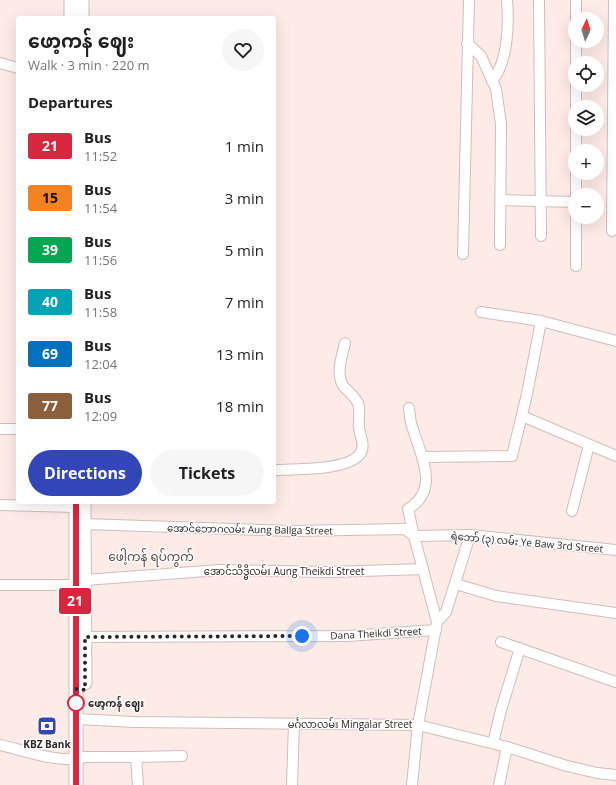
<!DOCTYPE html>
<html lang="en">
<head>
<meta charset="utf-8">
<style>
  :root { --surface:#fff; --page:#f6f6f6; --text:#202124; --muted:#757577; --accent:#3246b8 }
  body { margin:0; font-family:"Open Sans","Noto Sans Myanmar",sans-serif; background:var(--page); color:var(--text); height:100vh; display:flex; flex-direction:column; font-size:15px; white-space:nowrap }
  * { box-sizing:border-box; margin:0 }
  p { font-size:13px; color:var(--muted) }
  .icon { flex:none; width:22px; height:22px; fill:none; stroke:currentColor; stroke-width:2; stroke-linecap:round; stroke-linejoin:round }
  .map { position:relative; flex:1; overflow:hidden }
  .sheet { position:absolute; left:16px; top:16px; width:260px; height:488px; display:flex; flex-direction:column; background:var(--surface); border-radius:4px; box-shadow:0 4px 16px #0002 }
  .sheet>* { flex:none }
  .badge { padding:0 8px; border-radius:3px; font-size:14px; line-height:26px }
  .needle { width:26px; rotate:4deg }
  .fabs { position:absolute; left:568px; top:12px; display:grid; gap:8px }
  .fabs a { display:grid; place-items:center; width:36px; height:36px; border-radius:50%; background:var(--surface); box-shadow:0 4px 16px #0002; font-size:20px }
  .you { position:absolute; width:20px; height:20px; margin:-10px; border:3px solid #fff; border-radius:50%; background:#1a73e8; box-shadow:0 0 0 6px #1a73e833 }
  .map>.badge { position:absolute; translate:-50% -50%; box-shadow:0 0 0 2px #fff }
  h2 { padding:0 12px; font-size:15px; line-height:36px }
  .round { display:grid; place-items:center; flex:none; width:42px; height:42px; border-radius:21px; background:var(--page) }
  .head { display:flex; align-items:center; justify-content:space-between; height:68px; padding:0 12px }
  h1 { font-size:19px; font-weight:700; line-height:30px }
  .cta { display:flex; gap:8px; margin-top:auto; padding:8px 12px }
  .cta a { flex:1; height:46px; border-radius:24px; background:var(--accent); color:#fff; font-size:16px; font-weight:700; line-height:46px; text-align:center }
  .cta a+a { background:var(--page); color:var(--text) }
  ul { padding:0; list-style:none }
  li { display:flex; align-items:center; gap:12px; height:52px; padding:0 12px }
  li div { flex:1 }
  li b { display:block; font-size:15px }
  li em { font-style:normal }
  li .badge { min-width:44px; font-weight:700; text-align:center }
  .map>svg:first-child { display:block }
</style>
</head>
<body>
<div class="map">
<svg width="616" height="785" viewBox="0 0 616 785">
  <rect width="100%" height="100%" fill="#feebe7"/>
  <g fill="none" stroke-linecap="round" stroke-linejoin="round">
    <defs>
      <g id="minor">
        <polyline points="539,0 541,236"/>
        <polyline points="576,19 576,0"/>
        <polyline points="467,43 481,56 496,89 501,124 500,245"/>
        <polyline points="0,63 18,68"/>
        <polyline points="576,63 576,41"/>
        <path d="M492 81C508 62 509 24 507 0"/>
        <polyline points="576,107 576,85"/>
        <polyline points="576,151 576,129"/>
        <polyline points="576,195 576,173"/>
        <polyline points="501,200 575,202"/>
        <polyline points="612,231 614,0"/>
        <polyline points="463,254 469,0"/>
        <polyline points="576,266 576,217"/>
        <polyline points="481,312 541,321 616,341"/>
        <path d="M409 408C410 415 410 423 413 429 421 456 440 490 408 509L414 536 437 622 418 725 412 785"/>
        <polyline points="522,416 616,456"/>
        <polyline points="0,429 18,429"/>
        <polyline points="423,457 512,456 527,394 541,321"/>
        <path d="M274 470C294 469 347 471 360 454 366 446 360 436 359 428 358 420 361 411 358 403 355 397 349 392 344 387 335 375 342 356 345 343"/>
        <polyline points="0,505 76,507"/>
        <polyline points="572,511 589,445"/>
        <polyline points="85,524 291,531 405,529 414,536 470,535 616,550"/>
        <polyline points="456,584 496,596 616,613"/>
        <polyline points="0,585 75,585 85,580 220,570 330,572 423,569"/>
        <polyline points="437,622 446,612 470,535"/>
        <polyline points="78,637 347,636 436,630"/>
        <polyline points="501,642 616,682"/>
        <polyline points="77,719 134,722 418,725 507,747 567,766 597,773 616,775"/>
        <polyline points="493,743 501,710 520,648"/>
        <path d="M0 745C23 750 63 765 85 757H136L138 785"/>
        <polyline points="136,757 182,756"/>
        <polyline points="292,785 294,724"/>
        <polyline points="499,785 507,747"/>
      </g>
      <g id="major">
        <polyline points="82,0 82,18"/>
        <polyline points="71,18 71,0"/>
        <polyline points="76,502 76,785"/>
        <polyline points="84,502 85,683"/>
      </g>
    </defs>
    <use href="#minor" stroke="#cfbdb9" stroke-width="12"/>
    <use href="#major" stroke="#cfbdb9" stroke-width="15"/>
    <use href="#minor" stroke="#fff" stroke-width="10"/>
    <use href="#major" stroke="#fff" stroke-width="13"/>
  </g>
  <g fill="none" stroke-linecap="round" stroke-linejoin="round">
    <defs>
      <polyline id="line" points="76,502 76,785"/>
    </defs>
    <use href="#line" stroke="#fff" stroke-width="9"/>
    <use href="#line" stroke="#d7263d" stroke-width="6"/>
    <polyline stroke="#2d2625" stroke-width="4" stroke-dasharray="0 7.2" points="76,703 76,689 85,690 85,637 302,636"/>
  </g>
  <defs>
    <symbol id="bank-square" viewBox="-11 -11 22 22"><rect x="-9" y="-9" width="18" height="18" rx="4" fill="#3246b8" stroke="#fdfdfd"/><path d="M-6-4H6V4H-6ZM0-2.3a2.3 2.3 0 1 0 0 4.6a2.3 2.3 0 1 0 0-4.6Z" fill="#fff"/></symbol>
  </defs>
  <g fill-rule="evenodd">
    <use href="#bank-square" x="36" y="715" width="22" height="22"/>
  </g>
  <circle fill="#fff" stroke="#d7263d" stroke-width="2" cx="76" cy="703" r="8"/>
  <g text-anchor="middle" stroke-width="3" stroke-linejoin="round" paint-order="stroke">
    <g font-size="10" fill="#2d2625" stroke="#fdfdfd">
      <text transform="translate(250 529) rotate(1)" y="4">အောင်ဘောဂလမ်း Aung Ballga Street</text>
      <text transform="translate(527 542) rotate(5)" y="4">ရဲဘော် (၃) လမ်း Ye Baw 3rd Street</text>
      <text x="284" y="575">အောင်သိဒ္ဓိလမ်း Aung Theikdi Street</text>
      <text transform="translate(376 633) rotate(-3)" y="4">Dana Theikdi Street</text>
      <text x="350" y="728">မင်္ဂလာလမ်း Mingalar Street</text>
    </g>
    <g font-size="10" font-weight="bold" fill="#2d2625" stroke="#fdfdfd" text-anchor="start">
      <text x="88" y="707">ဖော့ကန် ဈေး</text>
    </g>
    <g font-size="10" font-weight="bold" fill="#2d2625" stroke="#fdfdfd">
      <text x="47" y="748">KBZ Bank</text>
    </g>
    <g font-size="12" fill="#594946" stroke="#fdfdfd">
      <text x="151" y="561">ဖေါ့ကန် ရပ်ကွက်</text>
    </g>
  </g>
</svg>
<div class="fabs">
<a><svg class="needle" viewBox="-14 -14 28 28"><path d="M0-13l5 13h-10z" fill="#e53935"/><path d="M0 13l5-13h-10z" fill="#757577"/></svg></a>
<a><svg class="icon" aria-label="locate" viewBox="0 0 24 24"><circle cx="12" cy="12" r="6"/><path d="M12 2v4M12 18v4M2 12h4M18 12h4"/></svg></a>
<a><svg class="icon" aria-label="layers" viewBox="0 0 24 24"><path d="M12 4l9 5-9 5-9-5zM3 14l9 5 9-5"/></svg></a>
<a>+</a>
<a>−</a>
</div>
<div class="you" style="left:302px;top:636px"></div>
<b class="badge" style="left:75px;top:601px;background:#d7263d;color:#fff">21</b>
<section class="sheet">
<div class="head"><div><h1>ဖော့ကန် ဈေး</h1><p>Walk · 3 min · 220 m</p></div><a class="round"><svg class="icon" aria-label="heart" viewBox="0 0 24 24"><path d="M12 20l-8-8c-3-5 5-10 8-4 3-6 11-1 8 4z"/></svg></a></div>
<h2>Departures</h2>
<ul>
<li><span class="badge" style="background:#d7263d;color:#fff">21</span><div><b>Bus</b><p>11:52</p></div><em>1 min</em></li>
<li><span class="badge" style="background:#f58220;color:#111">15</span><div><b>Bus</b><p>11:54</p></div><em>3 min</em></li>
<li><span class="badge" style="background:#00a651;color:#fff">39</span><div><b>Bus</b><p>11:56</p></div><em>5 min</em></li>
<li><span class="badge" style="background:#00a3b4;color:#fff">40</span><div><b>Bus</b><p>11:58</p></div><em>7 min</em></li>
<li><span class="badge" style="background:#0072bc;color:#fff">69</span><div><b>Bus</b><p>12:04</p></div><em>13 min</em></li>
<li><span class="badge" style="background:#8b5e3c;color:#fff">77</span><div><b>Bus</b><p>12:09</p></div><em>18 min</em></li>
</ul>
<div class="cta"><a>Directions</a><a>Tickets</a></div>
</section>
</div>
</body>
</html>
